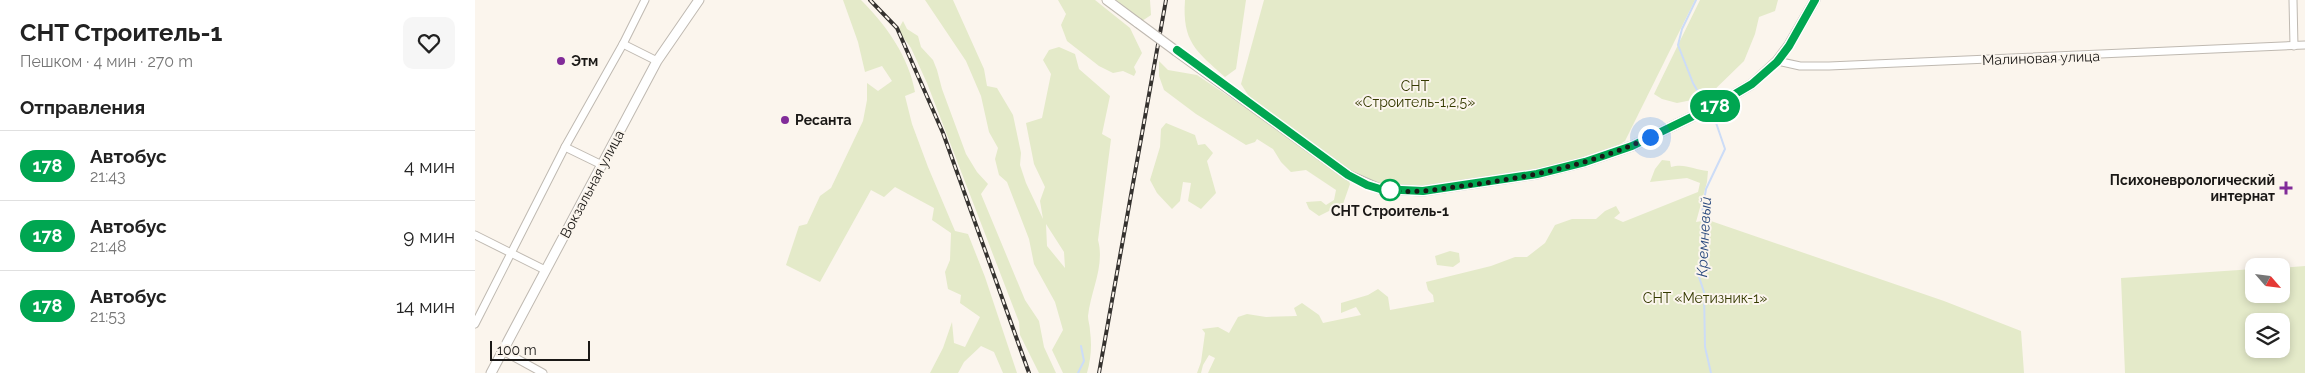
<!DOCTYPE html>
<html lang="ru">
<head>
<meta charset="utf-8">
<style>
  :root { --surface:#fff; --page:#f6f6f6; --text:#222; --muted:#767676; --line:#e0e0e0 }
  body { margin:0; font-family:Raleway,sans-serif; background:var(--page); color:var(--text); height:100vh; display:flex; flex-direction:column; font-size:19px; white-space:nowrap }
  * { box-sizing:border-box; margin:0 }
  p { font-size:16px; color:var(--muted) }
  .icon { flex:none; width:28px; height:28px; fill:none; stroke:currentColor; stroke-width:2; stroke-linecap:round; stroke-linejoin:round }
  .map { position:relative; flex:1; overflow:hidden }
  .side { display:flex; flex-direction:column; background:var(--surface); width:475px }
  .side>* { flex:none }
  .badge { padding:0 10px; border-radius:16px; font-size:18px; line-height:32px }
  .needle { width:32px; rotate:118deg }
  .fabs { position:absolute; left:1770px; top:258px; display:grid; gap:10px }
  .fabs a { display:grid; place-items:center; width:45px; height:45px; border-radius:10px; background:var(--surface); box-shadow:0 2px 8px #0003; font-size:25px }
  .scale { position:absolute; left:15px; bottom:12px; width:100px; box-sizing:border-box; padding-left:5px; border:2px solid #1a1816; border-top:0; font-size:14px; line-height:18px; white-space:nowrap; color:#1a1816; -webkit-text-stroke:4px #fbf5ed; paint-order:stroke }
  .you { position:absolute; width:25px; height:25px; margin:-12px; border:4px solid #fff; border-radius:50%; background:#1a73e8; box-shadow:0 0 0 8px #1a73e833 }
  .map>.badge { position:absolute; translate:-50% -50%; box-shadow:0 0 0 2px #fff }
  h2 { padding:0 20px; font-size:19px; line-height:45px }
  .round { display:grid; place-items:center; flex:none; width:52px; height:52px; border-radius:10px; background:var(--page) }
  .overview { display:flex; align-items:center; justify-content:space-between; height:85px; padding:0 20px }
  h1 { font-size:24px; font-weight:700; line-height:38px }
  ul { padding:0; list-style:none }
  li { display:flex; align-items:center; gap:15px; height:70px; padding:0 20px; border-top:1px solid var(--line) }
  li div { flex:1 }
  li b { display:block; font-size:19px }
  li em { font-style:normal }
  li .badge { min-width:55px; font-weight:700; text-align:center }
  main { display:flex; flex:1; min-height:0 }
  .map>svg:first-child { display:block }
</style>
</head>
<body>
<main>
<section class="side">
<div class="overview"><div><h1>СНТ Строитель-1</h1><p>Пешком · 4 мин · 270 m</p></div><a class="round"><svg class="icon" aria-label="heart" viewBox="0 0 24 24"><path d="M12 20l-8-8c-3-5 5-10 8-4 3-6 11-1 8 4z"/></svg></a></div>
<h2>Отправления</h2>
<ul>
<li><span class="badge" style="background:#00a651;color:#fff">178</span><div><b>Автобус</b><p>21:43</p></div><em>4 мин</em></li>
<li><span class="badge" style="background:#00a651;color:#fff">178</span><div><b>Автобус</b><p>21:48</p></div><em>9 мин</em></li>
<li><span class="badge" style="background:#00a651;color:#fff">178</span><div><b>Автобус</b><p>21:53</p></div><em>14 мин</em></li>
</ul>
</section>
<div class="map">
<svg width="1830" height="373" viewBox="0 0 1830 373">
  <rect width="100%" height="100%" fill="#fbf5ed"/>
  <g fill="#e4eac9" fill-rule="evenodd">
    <path d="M368 0H386C411 25 434 57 440 92L430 96 437 124 453 167 480 231 493 234 510 277 542 373H528L519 352 506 346 489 362 483 373H455L468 348 477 322 479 343 490 347 505 317 485 303 486 295 473 289 470 272 475 260 476 233 457 220 459 208 420 187 409 197 396 190 345 282 311 265 324 226 332 224 345 196 356 188 388 121 392 100V83L403 91 417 81 407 66 390 72 383 42Z"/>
    <path d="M450 0H478L509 69 512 86 522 88 538 115 546 153 545 165 551 183 568 219 565 201 570 187 559 164 551 123 567 118 576 74 568 60 574 50 584 47 600 54 604 69 635 96 627 134 636 139 623 240C630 266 616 290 613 316 613 321 615 326 615 331 617 345 616 359 612 373H588L577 350 588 330 580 302 559 264 554 239 532 182 524 175 520 159 523 148 514 132 506 96 491 61ZM571 224 589 252 590 268 572 246Z"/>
    <polygon points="583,0 620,0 655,28 667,53 659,67 661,72 659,76 648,71 638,73 624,66 592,41 586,25 591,14"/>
    <polygon points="641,0 675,0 676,15 667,21"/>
    <path d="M710 0H771L761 69 750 77C721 51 707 42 710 0Z"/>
    <polygon points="789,0 1220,0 1150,141 1136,150 1062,172 958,189 913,187 879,175 775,98 766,84"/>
    <polygon points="1225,0 1303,0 1300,11 1284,17 1280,34 1269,61 1232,97 1202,103 1187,99 1179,94"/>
    <polygon points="428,21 432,29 443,36 446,47 458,60 462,70 467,89 491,154 502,172 513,184 506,194 550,300 564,321 569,347 581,373 564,373 545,335 544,322 452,83 436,48 423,30"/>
    <polygon points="684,61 693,70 722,75 872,176 875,184 868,204 844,216 834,209 831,202 846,201 851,205 859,200 861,190 831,170 816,172 806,162 798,149 782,139 780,142 771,145 721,114 689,90 684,76"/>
    <polygon points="691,123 720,135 723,145 730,144 738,153 732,161 741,193 726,209 713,201 716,183 708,182 705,201 697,209 682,193 675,180 685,147 686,129"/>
    <path d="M1187 160 1195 161 1196 167C1210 163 1219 170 1233 171L1232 182 1221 222 1233 220 1469 301 1546 331 1549 373H733L740 358 734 355 728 365 726 373H722L726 362 730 333 727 329 743 327 754 333 763 317 772 314 791 317 822 316 819 308 827 303 844 315 848 323 886 315 881 307 866 313V303L893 295 903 289 913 297 915 310 959 302 958 295 953 290 951 282 1016 266 1040 257H1052L1070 243 1080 225 1097 219H1121L1130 211 1141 206 1145 213 1139 218 1148 222 1223 192 1225 183 1212 178 1175 182 1180 169Z"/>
    <polygon points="975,251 984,253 985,262 978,267 962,265 960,256"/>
    <path d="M1830 266V373H1650L1646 278 1779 269V294H1806V268ZM1779 321H1806V349H1779Z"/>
  </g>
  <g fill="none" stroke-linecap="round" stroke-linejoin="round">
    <g stroke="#ccdcf7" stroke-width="2">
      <polyline points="1221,0 1207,29 1203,45 1218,83 1222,90 1232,97 1234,104"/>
      <polyline points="603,373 609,361 606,346"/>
      <polyline points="1236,373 1230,347 1229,292 1224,277 1228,232 1227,213 1231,189 1250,149 1237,111"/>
    </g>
    <defs>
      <g id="minor">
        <polyline points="1818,0 1819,46"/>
        <polyline points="148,44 182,61"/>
        <polyline points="1302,61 1325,66 1354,66 1830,45"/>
        <polyline points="90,147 127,165"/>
        <polyline points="0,235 70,270"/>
        <polyline points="0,324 90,147 148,44 170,0"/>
        <polyline points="28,351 68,373"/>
      </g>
      <g id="major">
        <polyline points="632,0 663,23"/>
        <polyline points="701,51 873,175 905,189 948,191 1062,174 1110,162 1157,146 1243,104 1277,84 1302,61 1314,45 1340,0"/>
        <polyline points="16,373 182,61 224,0"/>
      </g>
    </defs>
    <use href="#minor" stroke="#bfb9b1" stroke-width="9"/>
    <use href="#major" stroke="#bfb9b1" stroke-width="11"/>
    <use href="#minor" stroke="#fff" stroke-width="7"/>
    <use href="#major" stroke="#fff" stroke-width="9"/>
    <defs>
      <g id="rail">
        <polyline points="395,0 422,28 468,133 554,373"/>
        <polyline points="624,373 691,0"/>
      </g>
    </defs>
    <use href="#rail" stroke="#35322f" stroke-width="4"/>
    <use href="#rail" stroke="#fbf5ed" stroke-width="2" stroke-dasharray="5.5" stroke-linecap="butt"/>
    <defs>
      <polyline id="major-bridge" points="663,23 701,51"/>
    </defs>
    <use href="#major-bridge" stroke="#bfb9b1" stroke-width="11" stroke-linecap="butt"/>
    <use href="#major-bridge" stroke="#fff" stroke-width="9"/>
  </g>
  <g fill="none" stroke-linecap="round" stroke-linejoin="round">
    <defs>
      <polyline id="line" points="702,50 873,175 892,185 905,189 948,191 1062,174 1110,162 1157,146 1243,104 1277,84 1302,62 1314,46 1340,0"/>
    </defs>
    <use href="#line" stroke="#fff" stroke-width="11"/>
    <use href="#line" stroke="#00a651" stroke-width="8"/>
    <path stroke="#1a1816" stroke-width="5" stroke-dasharray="0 9" d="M915 190C939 194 963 189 987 186 1051 178 1117 165 1175 137"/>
  </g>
  <g fill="#812b99" stroke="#fbf5ed" stroke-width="2">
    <circle cx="86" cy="61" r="5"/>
    <circle cx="310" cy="120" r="5"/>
    <path d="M1808.5 180.5h5v5h5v5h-5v5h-5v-5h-5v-5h5z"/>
  </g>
  <circle fill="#fff" stroke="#00a651" stroke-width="2.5" cx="915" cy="190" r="10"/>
  <g text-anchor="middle" stroke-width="4" stroke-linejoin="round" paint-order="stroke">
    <g font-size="14" fill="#1a1816" stroke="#fbf5ed">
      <text transform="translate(1566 58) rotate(-2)" y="5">Малиновая улица</text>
      <text transform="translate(117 184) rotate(-62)" y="5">Вокзальная улица</text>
    </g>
    <g font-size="14" font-weight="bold" fill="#1a1816" stroke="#fbf5ed" text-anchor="start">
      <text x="96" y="66">Этм</text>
      <text x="320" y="125">Ресанта</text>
      <text x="1800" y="185" text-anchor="end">Психоневрологический<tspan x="1800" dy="16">интернат</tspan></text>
    </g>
    <g font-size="14" fill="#353a00" stroke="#fbf5ed">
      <text x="940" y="91">СНТ<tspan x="940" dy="16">«Строитель-1,2,5»</tspan></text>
      <text x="1230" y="303">СНТ «Метизник-1»</text>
    </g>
    <g font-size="14" font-weight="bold" fill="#1a1816" stroke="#fbf5ed">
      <text x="915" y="216">СНТ Строитель-1</text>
    </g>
    <g font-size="15" font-style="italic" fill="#2a4a7f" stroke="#fbf5ed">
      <text transform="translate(1229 237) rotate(-87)" y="5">Кремневый</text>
    </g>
  </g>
</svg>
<div class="fabs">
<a><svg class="needle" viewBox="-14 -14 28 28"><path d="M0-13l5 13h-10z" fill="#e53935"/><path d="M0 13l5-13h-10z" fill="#767676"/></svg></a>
<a><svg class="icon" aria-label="layers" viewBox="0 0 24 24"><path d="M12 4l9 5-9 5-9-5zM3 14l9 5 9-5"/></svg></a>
</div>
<div class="scale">100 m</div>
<div class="you" style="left:1175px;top:137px"></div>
<b class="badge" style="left:1240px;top:106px;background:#00a651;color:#fff">178</b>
</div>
</main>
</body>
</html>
